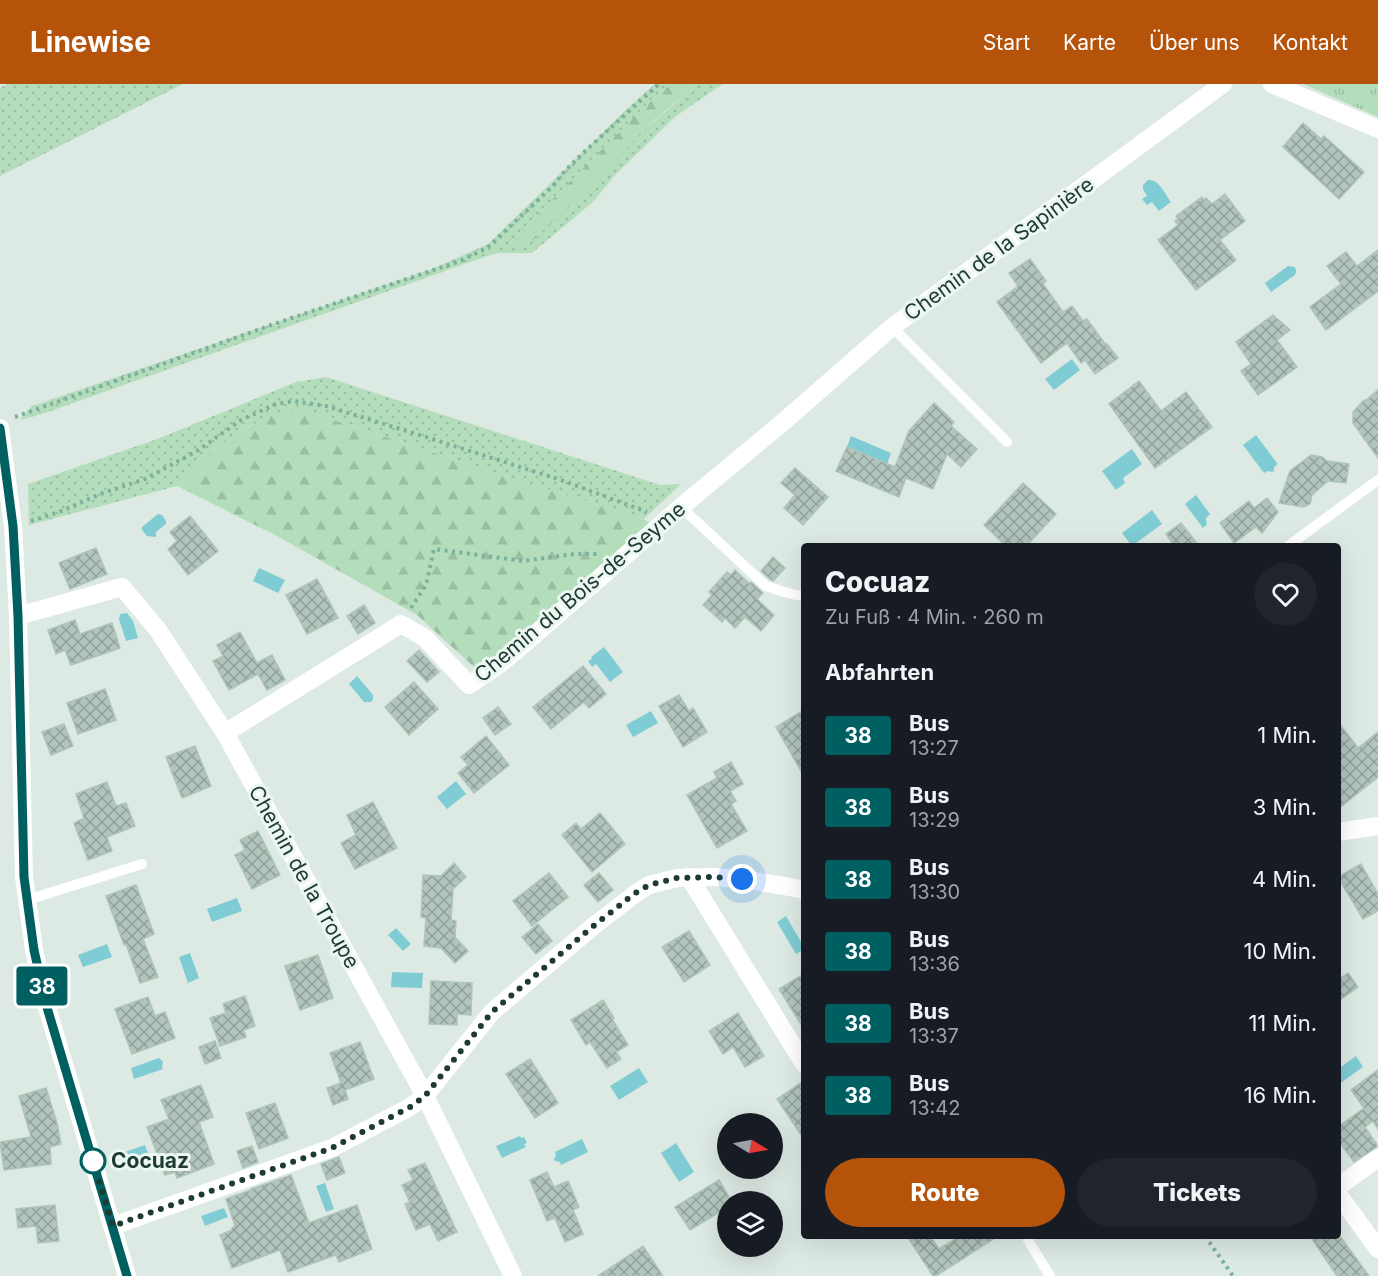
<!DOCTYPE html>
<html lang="de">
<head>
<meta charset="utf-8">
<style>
  :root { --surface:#171b24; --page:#20242c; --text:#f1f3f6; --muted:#9ea1a6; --accent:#b45309 }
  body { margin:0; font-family:Inter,sans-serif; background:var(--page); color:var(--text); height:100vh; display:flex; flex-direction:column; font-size:22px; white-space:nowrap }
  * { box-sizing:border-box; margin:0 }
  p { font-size:20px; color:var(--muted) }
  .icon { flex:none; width:33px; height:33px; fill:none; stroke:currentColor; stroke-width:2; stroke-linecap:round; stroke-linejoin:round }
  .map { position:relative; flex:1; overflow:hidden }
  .details { position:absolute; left:801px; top:459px; width:540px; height:696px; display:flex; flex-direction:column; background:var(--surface); border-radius:6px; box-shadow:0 6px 24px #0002 }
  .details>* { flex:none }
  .badge { padding:0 12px; border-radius:4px; font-size:21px; line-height:39px }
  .needle { width:39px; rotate:100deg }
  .fabs { position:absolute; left:717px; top:1029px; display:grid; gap:12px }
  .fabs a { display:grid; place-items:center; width:66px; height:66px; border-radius:50%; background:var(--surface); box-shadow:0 6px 24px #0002; font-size:30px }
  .you { position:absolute; width:30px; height:30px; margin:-15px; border:4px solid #fff; border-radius:50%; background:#1a73e8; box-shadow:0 0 0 9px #1a73e833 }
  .map>.badge { position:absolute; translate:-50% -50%; box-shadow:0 0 0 3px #fff }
  h2 { padding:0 24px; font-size:22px; line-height:54px }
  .round { display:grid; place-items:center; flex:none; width:63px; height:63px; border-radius:32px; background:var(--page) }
  .overview { display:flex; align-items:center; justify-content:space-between; height:102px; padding:0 24px }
  h1 { font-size:28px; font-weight:800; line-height:45px }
  .primary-button { display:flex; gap:12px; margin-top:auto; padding:12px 24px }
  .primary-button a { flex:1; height:69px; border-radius:36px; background:var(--accent); color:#fff; font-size:24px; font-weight:800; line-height:69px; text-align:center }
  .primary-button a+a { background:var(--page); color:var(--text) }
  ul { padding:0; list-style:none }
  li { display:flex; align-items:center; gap:18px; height:72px; padding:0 24px }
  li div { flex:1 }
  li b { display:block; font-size:22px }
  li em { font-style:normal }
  li .badge { min-width:66px; font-weight:700; text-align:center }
  header { display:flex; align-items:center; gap:36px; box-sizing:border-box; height:84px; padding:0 30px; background:var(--accent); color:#fff }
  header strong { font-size:28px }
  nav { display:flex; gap:33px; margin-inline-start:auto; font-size:21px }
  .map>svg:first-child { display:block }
</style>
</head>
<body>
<header>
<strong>Linewise</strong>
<nav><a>Start</a><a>Karte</a><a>Über uns</a><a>Kontakt</a></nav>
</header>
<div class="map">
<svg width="1378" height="1192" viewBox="0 0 1378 1192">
  <defs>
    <pattern id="grass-dots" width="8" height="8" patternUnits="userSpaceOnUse" patternTransform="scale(1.5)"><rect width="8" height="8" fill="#b4ddbc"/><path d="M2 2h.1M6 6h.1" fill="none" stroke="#9abea2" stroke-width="1.8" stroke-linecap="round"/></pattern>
    <pattern id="forest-firs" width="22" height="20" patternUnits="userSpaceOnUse" patternTransform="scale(1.5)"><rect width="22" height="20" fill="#b4ddbc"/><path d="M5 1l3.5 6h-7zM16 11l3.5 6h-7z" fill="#9abea2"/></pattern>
    <pattern id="park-tufts" width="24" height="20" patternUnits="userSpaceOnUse" patternTransform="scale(1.5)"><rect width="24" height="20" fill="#b4ddbc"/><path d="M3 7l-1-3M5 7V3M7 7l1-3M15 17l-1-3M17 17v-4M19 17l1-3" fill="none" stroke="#9abea2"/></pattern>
    <pattern id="building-cross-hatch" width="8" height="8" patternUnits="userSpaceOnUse" patternTransform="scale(1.5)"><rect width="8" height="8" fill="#b2c5bc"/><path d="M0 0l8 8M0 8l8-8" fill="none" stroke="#90a199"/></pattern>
  </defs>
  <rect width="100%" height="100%" fill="#ddeae3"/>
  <g fill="url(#grass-dots)">
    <polygon points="7,0 183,0 0,92 0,4"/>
    <polygon points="655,0 671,0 652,15 503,165 698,0 723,0 676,32 616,90 593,118 532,169 497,169 473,177 45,329 20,336 32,322 432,185 488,160 630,22"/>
    <polygon points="326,293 660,401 681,400 644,435 489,387 297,324 249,342 218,362 177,402 29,441 28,400 160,354 296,298"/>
  </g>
  <g fill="url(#forest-firs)">
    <polygon points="671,0 698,0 653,37 576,116 527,162 502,166 652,15"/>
    <path d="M297 324 489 387 644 435 652 441 486 580 474 583 417 531 279 453 177 402C191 389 203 375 217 363 236 347 273 329 297 324Z"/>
  </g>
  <polygon fill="url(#park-tufts)" points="1303,0 1378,0 1378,33"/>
  <g fill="#80ccd4">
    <path d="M1148 96C1159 95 1165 110 1171 118L1159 127 1152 118 1147 121 1142 115 1147 112 1143 105V101Z"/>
    <polygon points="1288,182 1295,183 1296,187 1295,191 1271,208 1265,199"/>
    <polygon points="1072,275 1080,286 1054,306 1045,295"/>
    <polygon points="1256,351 1277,379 1277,381 1274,383 1274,387 1272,388 1268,387 1264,389 1243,361"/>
    <polygon points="851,352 891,369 886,383 869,372 847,363"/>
    <polygon points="1132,365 1142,380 1123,394 1125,399 1116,406 1102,387"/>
    <polygon points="1196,411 1210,430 1206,434 1207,440 1203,444 1185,420"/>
    <polygon points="1152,426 1162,440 1132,462 1122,449"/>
    <polygon points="158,430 162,431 166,437 166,440 156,448 156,453 147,452 142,446 142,443"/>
    <polygon points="259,484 285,496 278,509 253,497"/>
    <polygon points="127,529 133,537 138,554 126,557 119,535 120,530"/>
    <polygon points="604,563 623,588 610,598 596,580 592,583 588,577 592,575 591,573"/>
    <polygon points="357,592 373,611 373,615 371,618 364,618 349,600"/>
    <polygon points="651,627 658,639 633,653 626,641"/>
    <polygon points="456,697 466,710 447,725 437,713"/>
    <polygon points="237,814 242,827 212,838 207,825"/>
    <polygon points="786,832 804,863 804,865 796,870 777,838"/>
    <polygon points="396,844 411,860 403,867 388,851"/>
    <polygon points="107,860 112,873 83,883 78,871"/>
    <polygon points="190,869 199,894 188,899 179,873"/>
    <polygon points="392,888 423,889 422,904 391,903"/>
    <polygon points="1356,972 1363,983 1339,1000 1338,998 1338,985"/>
    <polygon points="159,974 163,978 162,983 163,985 134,995 131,984"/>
    <polygon points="639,984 648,998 619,1016 610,1002"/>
    <polygon points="520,1052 521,1054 524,1053 527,1059 524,1060 526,1063 502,1074 496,1062"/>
    <polygon points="582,1055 588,1068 561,1081 560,1078 555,1077 554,1075 556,1071 555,1068"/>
    <polygon points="676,1059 694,1088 679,1098 661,1069"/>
    <polygon points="145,1061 149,1072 126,1081 122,1069"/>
    <polygon points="325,1099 334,1125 326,1128 316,1102"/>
    <polygon points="224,1124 228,1133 205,1142 201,1132"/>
  </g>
  <g fill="url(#building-cross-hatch)" stroke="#afc4ba" stroke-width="1.5">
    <polygon points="1303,39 1321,55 1324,52 1364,88 1339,115 1283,63"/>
    <polygon points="1225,110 1245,137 1220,156 1236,176 1196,206 1158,156 1178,141 1175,137 1178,135 1176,132 1202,113 1203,116 1206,114 1212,120"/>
    <polygon points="1378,166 1378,207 1326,246 1310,223 1341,200 1327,182 1346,168 1357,182"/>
    <polygon points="1030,175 1046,197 1043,200 1063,228 1072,222 1083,237 1087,235 1106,261 1107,260 1118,274 1095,290 1085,276 1081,279 1067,259 1041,279 997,218 1018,202 1009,189"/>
    <polygon points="1273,231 1290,246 1277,256 1297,283 1258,311 1241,287 1251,280 1236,258"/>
    <polygon points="1139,297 1161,327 1186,308 1212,343 1155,384 1109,320"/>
    <polygon points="1378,306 1378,374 1353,339 1353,328 1364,316 1365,317"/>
    <polygon points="934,319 954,338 951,342 977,365 961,383 947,370 933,405 906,394 899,413 836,387 847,363 895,383 909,347"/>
    <polygon points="1311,371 1322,373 1327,377 1349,380 1346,399 1328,397 1312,411 1310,420 1303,423 1279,419 1290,387"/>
    <polygon points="795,384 828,413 803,441 784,424 795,411 781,399"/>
    <polygon points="1023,399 1056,430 1026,462 1006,462 984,441"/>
    <polygon points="1267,414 1278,428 1262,449 1256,443 1234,459 1220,439 1249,417 1254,424"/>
    <polygon points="190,432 218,467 188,491 168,465 177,457 170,448"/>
    <polygon points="1181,439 1199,462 1174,462 1166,450"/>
    <polygon points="96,464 107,490 70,505 59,479"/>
    <polygon points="773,473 785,484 773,497 770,495 761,487"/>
    <polygon points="735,486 750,500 751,498 763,509 757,515 774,531 761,547 745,533 735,544 725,534 722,538 703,521 712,511 709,508 727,488 731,491"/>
    <polygon points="317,495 338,534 307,550 286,511"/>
    <polygon points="364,521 375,539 358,550 347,532"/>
    <polygon points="75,536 80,550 112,539 120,564 71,581 65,566 56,570 48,546"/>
    <polygon points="240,548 257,579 272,571 285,596 267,606 258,590 229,606 213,577 223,572 217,561"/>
    <polygon points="419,566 439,588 427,598 407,577"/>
    <polygon points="583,582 606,610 589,624 584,618 551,645 533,623"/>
    <polygon points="414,598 438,625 409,651 385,623"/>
    <polygon points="105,605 116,636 78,650 67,619"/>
    <polygon points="679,611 689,627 693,624 707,648 683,663 659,622"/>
    <polygon points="498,623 511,640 495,651 483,634"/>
    <polygon points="804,626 804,692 776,643"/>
    <polygon points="1338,638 1358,664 1378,648 1378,693 1338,725"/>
    <polygon points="64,640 73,662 51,671 42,648"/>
    <polygon points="486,652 509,681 474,709 458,689 468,681 461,673"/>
    <polygon points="195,662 211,702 182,714 166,673"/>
    <polygon points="731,678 743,700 730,707 736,717 731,720 747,747 717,764 687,711 717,694 714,688"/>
    <polygon points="107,698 116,722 126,719 135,742 107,753 112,767 88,776 74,739 84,734 76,710"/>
    <polygon points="373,718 397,764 355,785 341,759 356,751 347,731"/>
    <polygon points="600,729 625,760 592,788 562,751 576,739 581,745"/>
    <polygon points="258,747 280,791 252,805 235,771 245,766 240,756"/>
    <polygon points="454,779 466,793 453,805 451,836 456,837 455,853 468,867 455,879 441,864 424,862 426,834 421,833 423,791 441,792"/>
    <polygon points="1361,780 1378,810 1378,827 1363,835 1338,793"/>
    <polygon points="549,789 568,813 532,842 513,817"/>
    <polygon points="599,789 613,806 598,818 584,801"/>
    <polygon points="136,801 154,850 143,855 158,893 140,899 126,860 124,861 106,812"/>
    <polygon points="538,840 552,857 536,870 522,853"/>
    <polygon points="689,847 710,881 684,898 662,863"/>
    <polygon points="318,871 333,914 300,926 285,882"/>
    <polygon points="1348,889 1358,903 1338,917 1338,896"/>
    <polygon points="804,890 804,945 779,905"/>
    <polygon points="431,897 472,899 471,931 457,930 457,941 429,940"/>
    <polygon points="245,912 255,942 244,946 246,953 220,962 210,934 226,929 223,920"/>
    <polygon points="148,913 155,932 165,928 175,954 132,970 115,925"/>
    <polygon points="603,916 614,934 612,935 628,961 616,968 621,975 607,984 590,958 586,961 571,936"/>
    <polygon points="738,929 764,972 745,983 733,963 723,970 709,947"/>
    <polygon points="215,957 221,974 205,980 199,963"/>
    <polygon points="360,958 374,995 345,1006 348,1015 333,1021 327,1004 341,999 330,969"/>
    <polygon points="530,975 558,1019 535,1034 506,990"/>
    <polygon points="1378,986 1378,1045 1373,1037 1365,1043 1378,1062 1354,1078 1338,1056 1338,1043 1364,1024 1351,1006"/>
    <polygon points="804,997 804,1055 777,1015"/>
    <polygon points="201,1001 213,1033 199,1038 214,1080 177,1094 175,1088 165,1091 147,1043 169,1035 161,1016"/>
    <polygon points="46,1004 57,1039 61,1060 50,1063 51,1080 4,1086 0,1058 31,1053 19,1012"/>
    <polygon points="275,1019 288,1054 259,1065 246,1029"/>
    <polygon points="252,1062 258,1078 243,1084 237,1067"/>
    <polygon points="339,1073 345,1089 327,1096 321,1080"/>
    <polygon points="425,1079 457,1148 438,1157 430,1140 416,1146 405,1120 410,1118 402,1101 413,1096 408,1086"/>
    <polygon points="547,1088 554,1103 568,1097 579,1123 573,1126 583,1150 565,1158 555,1134 547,1137 530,1096"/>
    <polygon points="291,1091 309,1139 357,1121 372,1165 339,1178 336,1171 288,1188 280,1166 232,1184 220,1151 232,1146 232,1144 235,1142 226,1115 251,1106 251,1105"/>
    <polygon points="719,1096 732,1118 728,1118 728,1123 690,1146 675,1123"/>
    <polygon points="55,1121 59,1157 38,1159 36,1142 18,1144 16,1125"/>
    <polygon points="907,1152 930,1152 939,1165 960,1152 998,1152 936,1192 933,1192"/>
    <polygon points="1310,1152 1340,1152 1369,1192 1337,1192"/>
    <polygon points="643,1162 663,1192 598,1192"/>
  </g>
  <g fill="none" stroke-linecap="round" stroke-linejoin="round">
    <g stroke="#7bb09c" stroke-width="4" stroke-dasharray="3 4.5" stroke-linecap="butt">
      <polyline points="15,333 274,240 460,177 487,164 553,102 564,88 584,68 659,0"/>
      <polyline points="31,437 59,428 103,409 145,395 197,367 241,336 276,320 293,317 326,322 426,353 561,396 647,428"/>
      <polyline points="411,524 426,501 434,465 523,477 574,470 598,470"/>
      <polyline points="1205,1152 1233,1192"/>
    </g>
    <g stroke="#fff" stroke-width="10">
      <polyline points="892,243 1007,358"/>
      <path d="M681 423 766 502C778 506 791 511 804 512"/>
      <polyline points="1288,462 1378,396"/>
      <polyline points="27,816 142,780"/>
      <polyline points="1028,1156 1050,1192"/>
    </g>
    <g stroke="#fff" stroke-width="18">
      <polyline points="1272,0 1378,45"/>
      <polyline points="18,532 122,503 158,546 225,649 425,1012 513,1192"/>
      <polyline points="225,649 401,540 425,554 469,601 500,580 525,559 681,423 782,339 892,243 1223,0"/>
      <polyline points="1338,748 1378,742"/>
      <polyline points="689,793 804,980"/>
      <polyline points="1338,1103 1378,1074"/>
      <polyline points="1338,1110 1378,1165"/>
      <polyline points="113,1142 332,1064 410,1023 425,1012 492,928 591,844 635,810 649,801 677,794 712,793 742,795 790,803 804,806"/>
    </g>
    <polyline stroke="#fff" stroke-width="18" points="0,344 13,442 18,532 24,793 34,866 46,920 127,1192"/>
  </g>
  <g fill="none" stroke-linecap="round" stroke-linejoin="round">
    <defs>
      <polyline id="line" points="0,344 13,442 18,532 24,793 34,866 46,920 127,1192"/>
    </defs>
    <use href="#line" stroke="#fff" stroke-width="14"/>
    <use href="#line" stroke="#005f61" stroke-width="9"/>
    <polyline stroke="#1e3a31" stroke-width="6" stroke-dasharray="0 10.8" points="93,1077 113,1142 332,1064 410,1023 425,1012 492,928 591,844 634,810 649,801 677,794 712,793 742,795"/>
  </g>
  <circle fill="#fff" stroke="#005f61" stroke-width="3" cx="93" cy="1077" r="12"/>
  <g text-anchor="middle" stroke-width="6" stroke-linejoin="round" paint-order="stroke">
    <g font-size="21" fill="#1e3a31" stroke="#edf7f1">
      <text transform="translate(999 165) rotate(-36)" y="7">Chemin de la Sapinière</text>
      <text transform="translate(580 508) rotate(-40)" y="7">Chemin du Bois-de-Seyme</text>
      <text transform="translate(304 793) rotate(61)" y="7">Chemin de la Troupe</text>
    </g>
    <g font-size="21" font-weight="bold" fill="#1e3a31" stroke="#edf7f1" text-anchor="start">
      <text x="111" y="1084">Cocuaz</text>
    </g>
  </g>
</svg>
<div class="fabs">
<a><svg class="needle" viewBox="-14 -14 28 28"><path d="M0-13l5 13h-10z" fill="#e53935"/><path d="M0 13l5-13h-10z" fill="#9ea1a6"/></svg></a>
<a><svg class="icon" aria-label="layers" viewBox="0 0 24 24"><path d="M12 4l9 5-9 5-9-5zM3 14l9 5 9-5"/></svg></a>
</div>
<div class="you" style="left:742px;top:795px"></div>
<b class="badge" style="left:42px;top:902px;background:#005f61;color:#fff">38</b>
<section class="details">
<div class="overview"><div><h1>Cocuaz</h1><p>Zu Fuß · 4 Min. · 260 m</p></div><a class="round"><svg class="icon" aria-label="heart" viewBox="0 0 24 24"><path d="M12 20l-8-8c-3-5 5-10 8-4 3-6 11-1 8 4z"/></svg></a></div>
<h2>Abfahrten</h2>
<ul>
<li><span class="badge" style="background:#005f61;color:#fff">38</span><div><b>Bus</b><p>13:27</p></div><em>1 Min.</em></li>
<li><span class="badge" style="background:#005f61;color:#fff">38</span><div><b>Bus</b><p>13:29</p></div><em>3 Min.</em></li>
<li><span class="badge" style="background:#005f61;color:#fff">38</span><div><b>Bus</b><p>13:30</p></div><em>4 Min.</em></li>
<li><span class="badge" style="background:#005f61;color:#fff">38</span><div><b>Bus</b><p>13:36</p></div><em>10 Min.</em></li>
<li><span class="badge" style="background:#005f61;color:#fff">38</span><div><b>Bus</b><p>13:37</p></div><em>11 Min.</em></li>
<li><span class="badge" style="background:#005f61;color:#fff">38</span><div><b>Bus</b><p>13:42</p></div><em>16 Min.</em></li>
</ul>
<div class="primary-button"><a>Route</a><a>Tickets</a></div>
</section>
</div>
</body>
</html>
